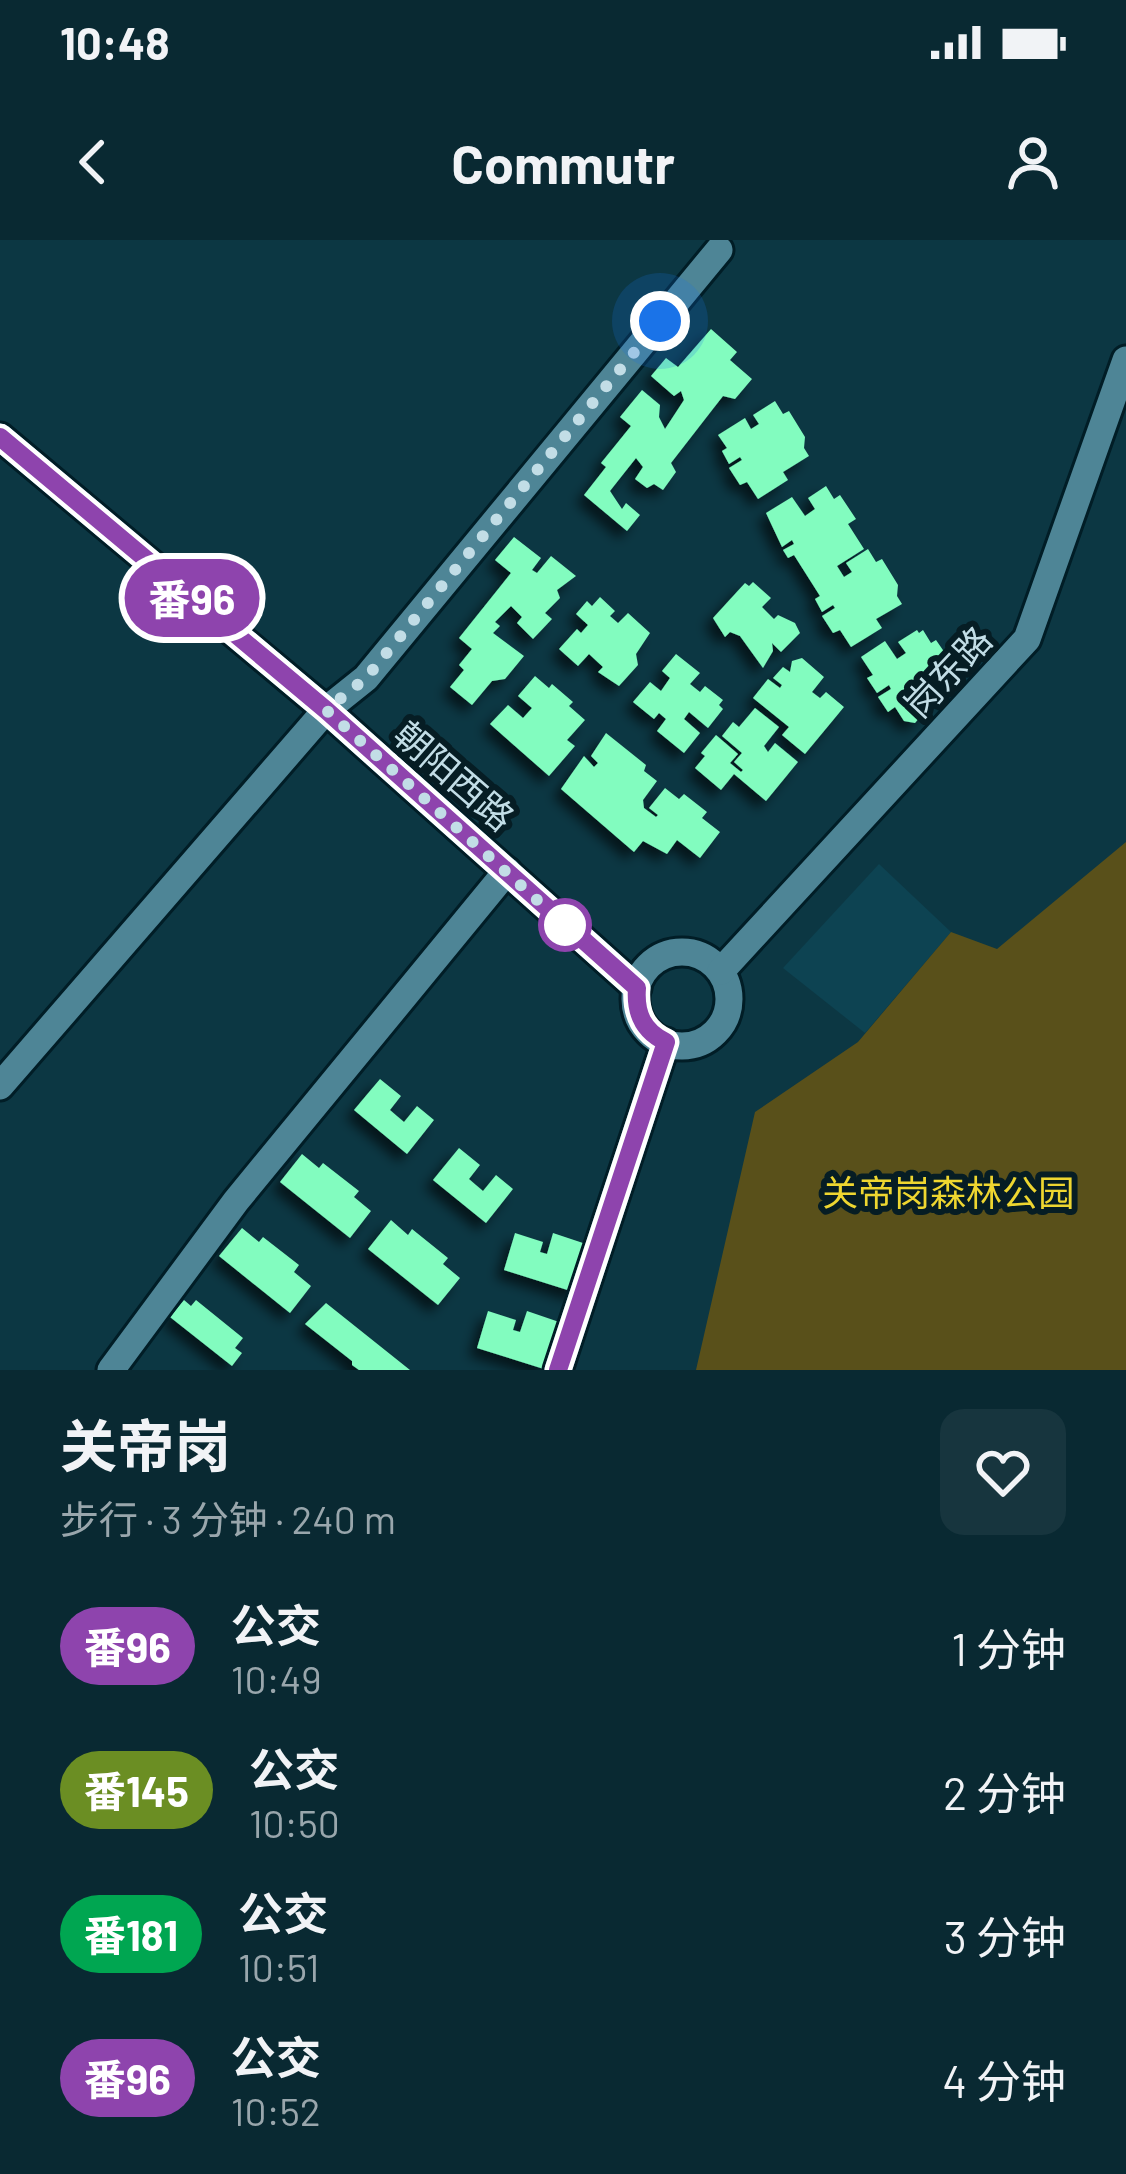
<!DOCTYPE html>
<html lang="zh">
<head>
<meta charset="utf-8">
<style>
  :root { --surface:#092932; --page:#17353e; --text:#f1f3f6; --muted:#99a6ac }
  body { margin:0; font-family:Barlow,"Noto Sans SC",sans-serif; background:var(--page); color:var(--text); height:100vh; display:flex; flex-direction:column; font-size:45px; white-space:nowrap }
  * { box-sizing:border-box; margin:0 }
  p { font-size:39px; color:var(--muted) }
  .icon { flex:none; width:66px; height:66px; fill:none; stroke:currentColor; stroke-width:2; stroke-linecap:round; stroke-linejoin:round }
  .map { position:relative; height:1130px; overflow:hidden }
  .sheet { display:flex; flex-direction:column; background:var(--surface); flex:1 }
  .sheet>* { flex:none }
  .badge { padding:0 24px; border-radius:39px; font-size:42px; line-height:78px }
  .you { position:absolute; width:60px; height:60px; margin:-30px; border:9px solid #fff; border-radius:50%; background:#1a73e8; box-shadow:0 0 0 18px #1a73e833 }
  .map>.badge { position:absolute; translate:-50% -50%; box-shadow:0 0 0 6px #fff }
  .round { display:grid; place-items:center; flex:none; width:126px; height:126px; border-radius:24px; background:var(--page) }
  .summary { display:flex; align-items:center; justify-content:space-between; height:204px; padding:0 60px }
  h1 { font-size:57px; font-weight:700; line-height:90px }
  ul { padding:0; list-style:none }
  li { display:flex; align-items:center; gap:36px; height:144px; padding:0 60px }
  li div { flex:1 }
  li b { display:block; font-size:45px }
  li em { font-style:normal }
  li .badge { min-width:132px; font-weight:700; text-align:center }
  .status { display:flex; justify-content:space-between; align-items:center; height:84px; padding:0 60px; background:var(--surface); direction:ltr }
  .status svg { height:33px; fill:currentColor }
  header { display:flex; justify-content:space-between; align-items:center; height:156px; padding:0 60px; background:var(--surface); font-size:54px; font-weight:700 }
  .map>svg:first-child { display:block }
</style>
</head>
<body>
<div class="status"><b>10:48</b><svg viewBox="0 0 49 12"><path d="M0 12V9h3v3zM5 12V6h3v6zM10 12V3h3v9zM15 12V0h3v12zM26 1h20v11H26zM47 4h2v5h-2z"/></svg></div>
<header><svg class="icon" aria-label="back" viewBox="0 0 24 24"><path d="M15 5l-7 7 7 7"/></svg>Commutr<svg class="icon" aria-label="person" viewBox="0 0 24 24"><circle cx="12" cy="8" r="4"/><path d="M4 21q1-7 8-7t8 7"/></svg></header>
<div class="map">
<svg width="1126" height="1130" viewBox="0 0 1126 1130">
  <defs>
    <filter id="shadow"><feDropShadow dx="-8" dy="8" stdDeviation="6" flood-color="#0009"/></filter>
  </defs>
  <rect width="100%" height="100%" fill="#0c3743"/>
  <polygon fill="#0d4352" points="879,624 951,692 865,793 783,728"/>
  <polygon fill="#59501a" points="1126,602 1126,1130 696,1130 755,872 858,802 951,692 997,709"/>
  <g fill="#82fcbf" filter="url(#shadow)">
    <polygon points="711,89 737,112 730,120 752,139 735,159 723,156 671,223 676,232 663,250 654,244 647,248 635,239 643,227 636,218 610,251 622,269 626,263 640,275 627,291 584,255 606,227 601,223 631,186 620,177 642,150 660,165 659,177 665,189 684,160 681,151 674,156 651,136 666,118 678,127"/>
    <polygon points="775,161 783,174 789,171 805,197 804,208 809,216 783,232 788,240 758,259 747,242 740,245 729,228 742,220 740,217 729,224 722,211 727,208 718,195 745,178 751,189 759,184 753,175"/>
    <polygon points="826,246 834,259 840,255 856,279 848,284 864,309 837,326 844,337 852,332 846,323 868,309 876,322 882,319 898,345 897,356 902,364 876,379 882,388 851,407 840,390 833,393 822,376 835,368 833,365 822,372 815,359 820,356 794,315 788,318 783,310 794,304 792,300 782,307 766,273 792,257 805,276 815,269 808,258"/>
    <polygon points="514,297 541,318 532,330 537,333 551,316 576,336 557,350 560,358 545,373 552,379 533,399 517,383 522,377 511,366 495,382 500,386 493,393 524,416 505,439 492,441 472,465 450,447 464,430 459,425 472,409 459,398 511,333 495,320"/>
    <polygon points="753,342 771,358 762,367 774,379 778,375 795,383 800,393 781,412 772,403 773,411 763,428 740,396 730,392 725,397 713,378 745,343 749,346"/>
    <polygon points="600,357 615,371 610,376 618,383 628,373 650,393 636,414 638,425 619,446 598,432 603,427 589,414 578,426 559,409 577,389 581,393 588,385 576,374 587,361 592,366"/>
    <polygon points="917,390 919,393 923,390 931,403 936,400 954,426 949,430 958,442 936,458 927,445 918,452 928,467 915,483 904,481 895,467 888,472 878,457 891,449 889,445 877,453 867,438 873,435 861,417 885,401 897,419 906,413 898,402"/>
    <polygon points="676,414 700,433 690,444 700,452 705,446 723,460 719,465 723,469 708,488 689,472 684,479 700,493 684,513 657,491 666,479 659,473 654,479 633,462 650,442 661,451 670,438 662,431"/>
    <polygon points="802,418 824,437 812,452 820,458 826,452 844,467 805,514 782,495 789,487 753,458 768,439 780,448 782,445 773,438 783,427 790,432 792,421"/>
    <polygon points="535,436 549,448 552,444 573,462 569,466 585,480 567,500 575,506 549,536 490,484 508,465 523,478 532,468 518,456"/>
    <polygon points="755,468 779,487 764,506 768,512 775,503 798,522 766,561 734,534 721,550 695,528 705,516 701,513 716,495 738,514 730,523 741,532 743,530 734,522 742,513 722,496 733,482 739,487"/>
    <polygon points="606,493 646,525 644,531 657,541 643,560 644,568 656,577 658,575 649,568 665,548 679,559 684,554 707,572 702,578 720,592 700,618 677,600 667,614 643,601 634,612 561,549 584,516 594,527 598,523 591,516"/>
    <polygon points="380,839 401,856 390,870 404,882 417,866 434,880 407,914 354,870"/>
    <polygon points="459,908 480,925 469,939 483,951 496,935 513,949 486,983 433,940"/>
    <polygon points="302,914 319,928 323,923 359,951 354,957 371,971 350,998 280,942"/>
    <polygon points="391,980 408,995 412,989 448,1018 443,1024 460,1038 438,1065 368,1009"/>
    <polygon points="242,988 259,1002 263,997 299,1025 294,1032 311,1046 290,1073 219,1016"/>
    <polygon points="515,993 543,1002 540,1012 547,1014 553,993 592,1006 577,1053 504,1030"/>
    <polygon points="184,1060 191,1066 196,1060 243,1098 235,1108 242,1113 232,1126 170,1077"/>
    <polygon points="326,1063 410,1130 359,1130 352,1125 352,1121 305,1084"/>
    <polygon points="488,1071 516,1080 513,1090 520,1092 527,1071 565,1084 547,1130 477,1108"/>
  </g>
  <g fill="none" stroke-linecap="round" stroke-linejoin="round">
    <defs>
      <g id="minor">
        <polyline points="0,197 326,470 637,748"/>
        <circle cx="682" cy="759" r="47"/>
        <polyline points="721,731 1027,399 1126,120"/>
        <polyline points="0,846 326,470 366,438 719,10"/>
        <polyline points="111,1130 236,961 507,631"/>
        <polyline points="558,1130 666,802"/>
      </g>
    </defs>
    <use href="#minor" stroke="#011d26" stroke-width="33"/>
    <use href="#minor" stroke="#4e8596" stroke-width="27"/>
  </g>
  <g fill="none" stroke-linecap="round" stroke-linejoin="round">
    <defs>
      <path id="line" d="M0 197 326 470 637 748C635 773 643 791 666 802L558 1130"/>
    </defs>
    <use href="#line" stroke="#fff" stroke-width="27"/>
    <use href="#line" stroke="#8e44ad" stroke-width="18"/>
    <polyline stroke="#c2dde6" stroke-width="12" stroke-dasharray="0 21.6" points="565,685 575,694 326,470 366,438 660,81"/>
  </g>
  <circle fill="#fff" stroke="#8e44ad" stroke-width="6" cx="565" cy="685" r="24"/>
  <g text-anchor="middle" stroke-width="12" stroke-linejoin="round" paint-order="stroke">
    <g font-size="36" fill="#c2dde6" stroke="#061d24">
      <text transform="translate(948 432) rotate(-47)" y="13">岗东路</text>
      <text transform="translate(454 536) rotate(41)" y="13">朝阳西路</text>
    </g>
    <g font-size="36" fill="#eed630" stroke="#061d24">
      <text x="948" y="966">关帝岗森林公园</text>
    </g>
  </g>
</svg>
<div class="you" style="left:660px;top:81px"></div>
<b class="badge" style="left:192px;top:358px;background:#8e44ad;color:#fff">番96</b>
</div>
<section class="sheet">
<div class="summary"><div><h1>关帝岗</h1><p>步行 · 3 分钟 · 240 m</p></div><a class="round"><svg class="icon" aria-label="heart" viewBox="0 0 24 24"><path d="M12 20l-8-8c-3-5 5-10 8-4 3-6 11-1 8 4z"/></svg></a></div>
<ul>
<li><span class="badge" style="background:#8e44ad;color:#fff">番96</span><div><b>公交</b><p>10:49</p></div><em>1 分钟</em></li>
<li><span class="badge" style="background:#6b8e23;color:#fff">番145</span><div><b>公交</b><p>10:50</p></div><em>2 分钟</em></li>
<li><span class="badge" style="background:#00a651;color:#fff">番181</span><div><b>公交</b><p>10:51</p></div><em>3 分钟</em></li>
<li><span class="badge" style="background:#8e44ad;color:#fff">番96</span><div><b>公交</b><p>10:52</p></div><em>4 分钟</em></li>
</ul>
</section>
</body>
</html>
